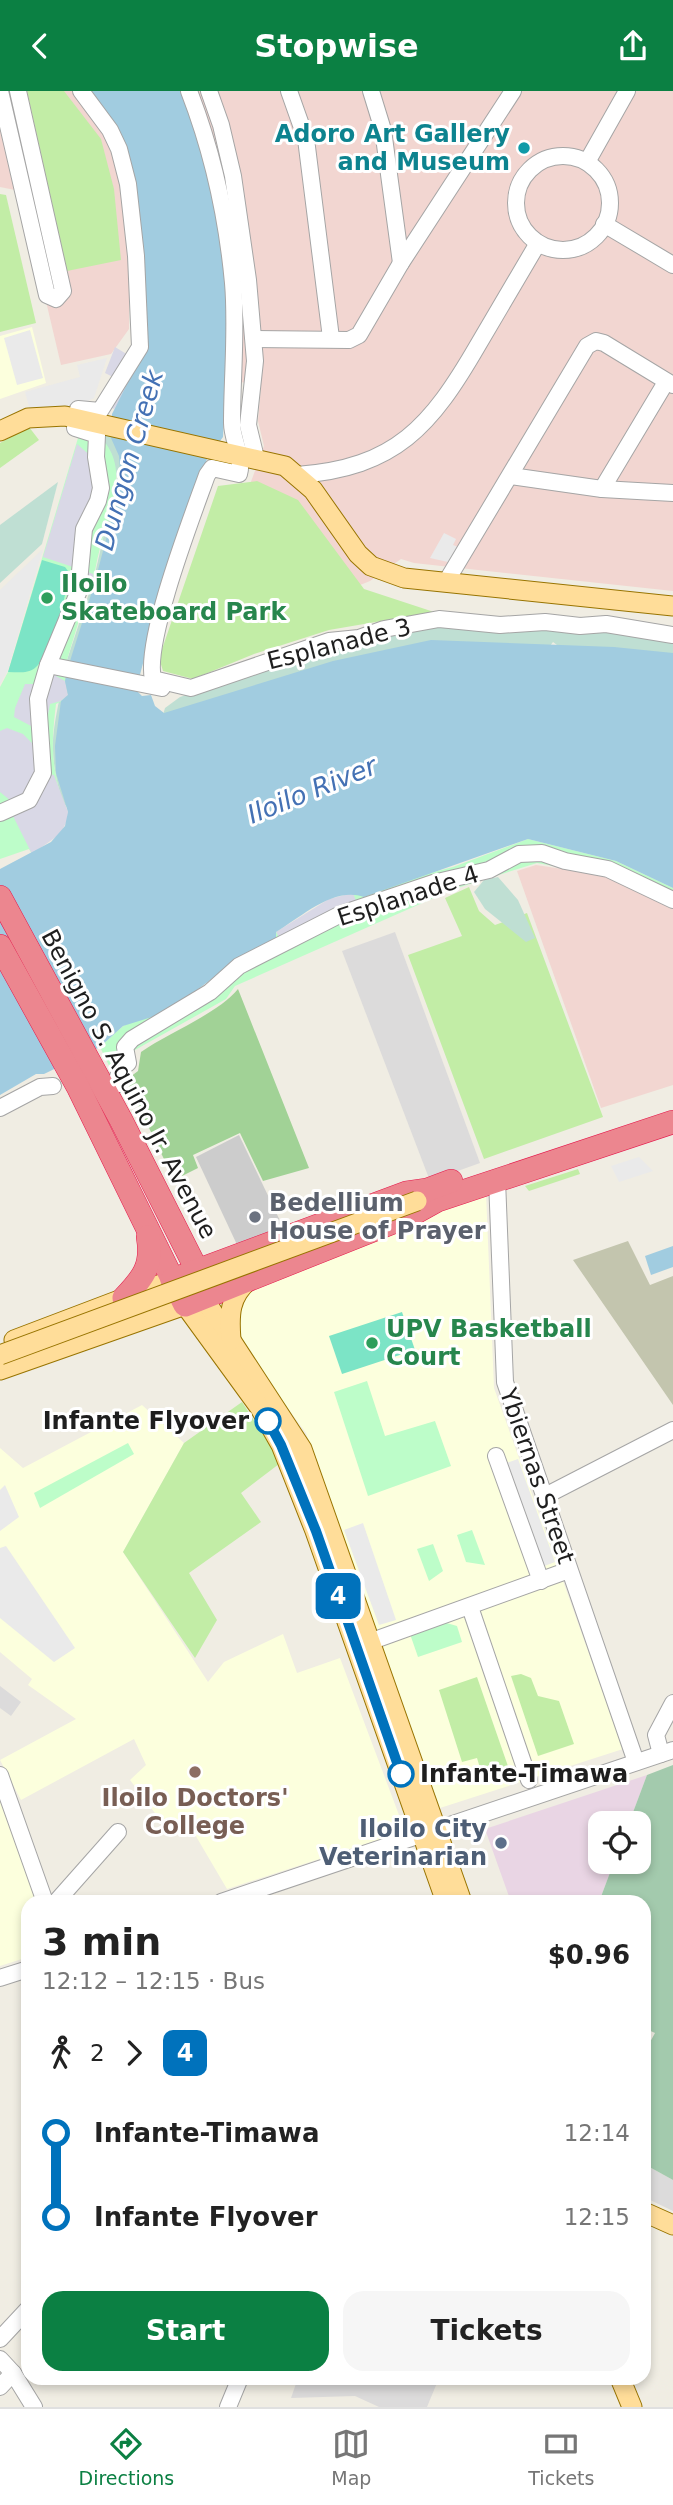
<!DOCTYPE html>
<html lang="en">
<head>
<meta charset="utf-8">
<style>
  :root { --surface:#fff; --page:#f6f6f6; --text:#222; --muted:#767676; --line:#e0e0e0; --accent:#0b8043 }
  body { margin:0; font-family:"DejaVu Sans",sans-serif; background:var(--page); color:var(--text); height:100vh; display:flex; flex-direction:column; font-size:26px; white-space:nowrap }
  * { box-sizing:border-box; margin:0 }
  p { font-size:23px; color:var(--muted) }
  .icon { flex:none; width:38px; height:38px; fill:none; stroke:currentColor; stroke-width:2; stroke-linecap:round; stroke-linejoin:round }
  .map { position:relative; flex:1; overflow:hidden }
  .sheet { position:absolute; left:21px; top:1804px; width:630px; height:490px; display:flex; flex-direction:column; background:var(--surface); border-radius:21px; box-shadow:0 4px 10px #0003 }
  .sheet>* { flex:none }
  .badge { padding:0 14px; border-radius:10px; font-size:24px; line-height:46px }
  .fabs { position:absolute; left:588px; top:1720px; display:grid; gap:14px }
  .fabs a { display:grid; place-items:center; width:63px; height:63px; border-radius:14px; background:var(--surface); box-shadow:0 4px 10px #0003; font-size:35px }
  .map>.badge { position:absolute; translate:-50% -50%; box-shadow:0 0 0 4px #fff }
  .legs { display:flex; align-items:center; gap:10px; height:77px; padding:0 21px; font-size:23px }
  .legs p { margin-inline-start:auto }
  .overview { display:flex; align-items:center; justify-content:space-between; height:119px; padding:0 21px }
  h1 { font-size:38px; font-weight:700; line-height:52px }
  .action { display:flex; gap:14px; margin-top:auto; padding:14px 21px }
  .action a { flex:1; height:80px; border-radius:21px; background:var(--accent); color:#fff; font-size:28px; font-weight:700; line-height:80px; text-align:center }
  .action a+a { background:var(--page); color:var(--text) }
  ul { padding:0 21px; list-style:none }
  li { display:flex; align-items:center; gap:24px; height:84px; font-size:26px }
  li i { display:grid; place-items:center; width:10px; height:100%; margin:0 9px; background:currentColor }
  li i::after { content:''; width:18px; height:18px; margin:-9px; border:5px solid; border-radius:50%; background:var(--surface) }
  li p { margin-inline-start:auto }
  li:first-child i { background:linear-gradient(#0000 50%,currentColor 0) }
  li:last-child i { background:linear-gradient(currentColor 50%,#0000 0) }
  header { display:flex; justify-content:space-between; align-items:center; height:91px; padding:0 21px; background:var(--accent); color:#fff; font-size:32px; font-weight:700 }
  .tabs { display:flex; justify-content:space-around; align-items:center; height:98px; border-top:2px solid var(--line); background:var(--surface); font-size:19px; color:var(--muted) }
  .tabs a { display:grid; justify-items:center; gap:4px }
  .tabs .on { color:var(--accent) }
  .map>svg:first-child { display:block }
</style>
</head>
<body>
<header><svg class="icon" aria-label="back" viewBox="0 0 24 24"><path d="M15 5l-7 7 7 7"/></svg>Stopwise<svg class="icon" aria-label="share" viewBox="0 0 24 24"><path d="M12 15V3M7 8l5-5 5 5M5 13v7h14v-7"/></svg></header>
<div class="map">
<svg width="673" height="2316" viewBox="0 0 673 2316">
  <rect width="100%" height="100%" fill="#f0ede3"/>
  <g fill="#dcdbdb">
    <polygon points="395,841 480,1072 430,1090 342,860"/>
    <polygon points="0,1595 21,1611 11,1625 0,1617"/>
    <polygon points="644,2073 673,2089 673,2120 644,2106"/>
    <polygon points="298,2287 439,2287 427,2316 379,2316 355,2305 291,2307"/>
  </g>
  <g fill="#f2d6d1">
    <polygon points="0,0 73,0 106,44 119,87 129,178 129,238 111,263 61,274 20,100 0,96"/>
    <polygon points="198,0 673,0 673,500 414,472 401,468 370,490 308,515 230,448 264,355 258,330 261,295 241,291"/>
    <polygon points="536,774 609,785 673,817 673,994 601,1017 517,780"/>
  </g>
  <polygon fill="#e9d5e4" points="647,1684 629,1732 600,1732 600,1771 614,1771 599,1811 511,1811 485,1738"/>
  <g fill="#fcffdd">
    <polygon points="32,236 46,292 0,308 0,245"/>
    <polygon points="486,1102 494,1297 623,1658 440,1717 306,1342 238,1250 241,1216 256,1192"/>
    <polygon points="142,1314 184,1352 123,1461 208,1591 224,1571 283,1543 297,1582 340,1567 405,1740 227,1798 187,1730 170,1742 130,1689 146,1674 134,1648 21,1709 0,1669 76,1628 28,1594 32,1588 0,1561 0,1357 23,1377"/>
    <polygon points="0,1698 38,1811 28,1811 28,1866 0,1875"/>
  </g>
  <polygon fill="#ccc" points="239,1044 284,1138 239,1158 196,1066"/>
  <polygon fill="#c3c5ae" points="628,1150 650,1194 673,1185 673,1314 573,1169"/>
  <g fill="#c2eda6">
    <polygon points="27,0 64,0 101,48 114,98 121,169 67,180"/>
    <polygon points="0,103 6,104 36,232 0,241"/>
    <polygon points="29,336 39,349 0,377 0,352"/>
    <polygon points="257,390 298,409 364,498 434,521 329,539 254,563 193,588 163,580 159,567 218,395"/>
    <polygon points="469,796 479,820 495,834 527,822 603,1026 484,1068 408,864 462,845 445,807"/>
    <polygon points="578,1078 580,1083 529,1100 525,1095"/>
    <polygon points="242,1311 270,1354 279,1373 241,1402 261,1431 189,1482 217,1529 195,1567 123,1461 184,1352"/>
    <polygon points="521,1583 531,1587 538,1605 559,1610 574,1653 538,1665 511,1585"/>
    <polygon points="477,1586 510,1681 484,1690 477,1667 462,1671 439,1599"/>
  </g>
  <path fill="#a1d296" d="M238 898 309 1077 263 1090 240 1042 193 1064 198 1077 174 1089 126 989 138 980 141 961C168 942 219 922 238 898Z"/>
  <g fill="#bfdfd3">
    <polygon points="101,341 137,351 75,572 67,569 94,487 117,387"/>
    <polygon points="58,391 42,453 0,492 0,434"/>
    <polygon points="441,534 603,539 673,550 673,586 569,563 553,551 538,571 160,634 165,617 180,606 333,555"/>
    <path d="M64 585 78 590 70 710 64 716C46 657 53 642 64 585Z"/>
    <polygon points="498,786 518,809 535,847 526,851 485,818 474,801 484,789"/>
  </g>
  <polygon fill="#a3caad" points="673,1674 673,2089 644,2073 644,1962 655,1942 644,1937 644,1811 599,1811 614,1771 639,1771 639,1732 629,1732 647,1684"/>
  <g fill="#bdfdc9">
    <path d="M88 337C135 366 112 413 100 457 96 472 94 486 91 500L87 503 66 572 64 609 56 613C51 656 51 673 64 715H67L32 763 29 758 0 768V596L8 581 78 347Z"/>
    <polygon points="528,748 616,770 673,797 673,816 609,785 537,772 454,798 235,895 226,908 135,959 134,976 115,987 100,956 123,935 194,903 276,841 353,802 453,776"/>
    <polygon points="367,1290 385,1345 435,1330 451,1375 368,1405 334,1301"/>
    <polygon points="128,1352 134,1363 40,1417 34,1402"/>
    <polygon points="472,1439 485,1474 466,1471 457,1444"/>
    <polygon points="433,1453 443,1480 429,1490 417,1458"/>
    <polygon points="443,1531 457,1535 462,1551 418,1566 410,1543"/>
  </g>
  <g fill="#7ce4c6">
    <path d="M42 469 65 476 68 480C69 500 51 565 35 577 27 583 17 581 8 581Z"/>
    <polygon points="402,1221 415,1259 342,1283 329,1245"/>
  </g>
  <g fill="#eaeaea">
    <polygon points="30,239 43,287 17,294 4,247"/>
    <polygon points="107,267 94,307 74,317 53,315 30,319 25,301 80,286 77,274"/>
    <polygon points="444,442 456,448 453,454 463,458 457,468 448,471 430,467"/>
    <polygon points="43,458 8,579 0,593 0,499"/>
    <polygon points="639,1066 653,1080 619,1091 611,1075"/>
    <polygon points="518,1368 555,1471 539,1477 501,1374"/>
    <polygon points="5,1394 19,1426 0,1440 0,1399"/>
    <polygon points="363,1432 396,1529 379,1534 344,1439"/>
    <polygon points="6,1455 75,1557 54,1571 0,1527 0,1457"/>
  </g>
  <g fill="#d9d8e6">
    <polygon points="115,256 133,267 119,289 130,294 114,318 104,313 119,289 105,282"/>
    <polygon points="77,353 92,366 97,377 83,479 93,483 94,494 91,500 82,503 82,479 43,466"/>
    <polygon points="58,576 56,585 65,590 68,604 61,610 50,613 42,656 33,636 14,626 15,617 25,593 35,593"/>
    <polygon points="7,637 23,643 37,657 43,682 54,684 68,721 67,730 60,743 32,763 10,719 11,710 0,701 0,640"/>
    <polygon points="353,802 359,817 283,854 276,841 329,808"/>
  </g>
  <g fill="#a1cce0">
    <path d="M91 0H180L208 68 230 195 223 346 207 368 169 473 136 599 142 605 151 604 155 615 164 622 333 570 431 549 614 556 673 562V797L616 770 528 748 364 806C334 795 301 826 276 841V847L226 877 168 921 123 935 100 956 44 983H36L0 1004V778L51 751 65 735 68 721 56 682 55 655 61 610 68 604 65 590 70 570 94 494 121 392 119 365 111 347 112 323 146 255 135 101Z"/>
    <polygon points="673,1155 673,1176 651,1184 645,1165"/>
  </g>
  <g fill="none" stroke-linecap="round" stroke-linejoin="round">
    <defs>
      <g id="minor">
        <polyline points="0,0 47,204 56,208 63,200 18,0"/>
        <path d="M189 0C213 62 227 127 233 192 237 238 232 286 232 332 232 350 244 365 239 383L212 377 207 384C192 426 144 550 153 588L191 597 329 550 359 547 384 538 439 528 500 534 545 531 580 535 606 533 673 544"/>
        <polyline points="209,0 221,34 233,85 248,189 255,270 248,334 256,367"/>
        <polyline points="289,0 306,48 331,247"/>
        <polyline points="371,0 383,39 401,172"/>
        <circle cx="563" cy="112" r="47"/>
        <polyline points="587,71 627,0"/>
        <polyline points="604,133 673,174"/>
        <polyline points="254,248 349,249 359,244 401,172 513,0"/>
        <path d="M297 384C396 377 431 335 478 254 498 220 518 186 538 152"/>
        <polyline points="511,385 602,398 673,402"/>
        <polyline points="602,398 666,291"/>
        <polyline points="446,491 587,255 596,250 604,252 673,294"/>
        <polyline points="48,574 162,597"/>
        <polyline points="0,722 29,709 43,682 38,608 48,574 78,502 84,438 98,410 101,397 96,366 97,344 75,337 78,318 100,320 140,256 136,165 128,93 119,58 110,39 81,0"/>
        <polyline points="116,994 120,978 128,972 125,956 132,948 210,901 239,875 341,823 433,792 489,779 519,763 542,762 565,770 608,778 673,809"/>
        <polyline points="0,1017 40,996 53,995"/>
        <polyline points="497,1089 505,1291 636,1671"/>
        <polyline points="496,1365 541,1490"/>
        <polyline points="545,1405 673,1339"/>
        <polyline points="470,1516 529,1689"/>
        <polyline points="372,1550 569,1479"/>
        <polyline points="661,1663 656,1644 673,1612"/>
        <polyline points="0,1684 45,1811"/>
        <polyline points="56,1811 118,1741"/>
        <polyline points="221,1811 673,1659"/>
        <polyline points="0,1887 28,1878"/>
        <polyline points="0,2248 28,2218"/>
        <polyline points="0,2268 13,2282 34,2316"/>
        <polyline points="0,2296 13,2282"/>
        <polyline points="228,2316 240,2287"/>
      </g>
      <g id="major">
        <polyline points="0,340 28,327 65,325 285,375 313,399 358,463 371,475 404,487 673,515"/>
        <polyline points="209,1204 208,1214 302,1358 462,1811"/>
        <polyline points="14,1249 172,1189"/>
        <path d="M231 1249C229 1224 229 1205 250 1188"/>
        <polyline points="0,1279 185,1214 260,1317 281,1354 315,1440 446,1811"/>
        <polyline points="644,2121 673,2134"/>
        <polyline points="620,2287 632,2316"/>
      </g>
      <g id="highway">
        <polyline points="0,806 121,1029 204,1193"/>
        <polyline points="0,855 78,996 185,1214 411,1124 438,1109 673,1031"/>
        <polyline points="172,1189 406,1102 427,1099 451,1090"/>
        <path d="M124 1207C143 1187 153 1175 148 1146"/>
      </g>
    </defs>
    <use href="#minor" stroke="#a5a5a5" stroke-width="18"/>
    <use href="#major" stroke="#987400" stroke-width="21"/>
    <use href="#highway" stroke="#e5194c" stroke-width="24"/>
    <use href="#minor" stroke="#fff" stroke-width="16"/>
    <use href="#major" stroke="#fd9" stroke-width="19"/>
    <use href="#highway" stroke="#ec868f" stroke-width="23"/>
    <defs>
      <polyline id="major-bridge" points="0,1264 417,1110"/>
    </defs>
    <use href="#major-bridge" stroke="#987400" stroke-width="21" stroke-linecap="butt"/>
    <use href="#major-bridge" stroke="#fd9" stroke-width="19"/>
  </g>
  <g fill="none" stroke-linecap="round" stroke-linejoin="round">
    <defs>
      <polyline id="line-1" points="268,1330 281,1354 316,1440 401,1683"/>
    </defs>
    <use href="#line-1" stroke="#fff" stroke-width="16"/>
    <use href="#line-1" stroke="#0072bc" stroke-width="10"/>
  </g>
  <circle fill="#0f9aa8" stroke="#fff" stroke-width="2.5" cx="524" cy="57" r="7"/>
  <g fill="#2e9e5b" stroke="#fff" stroke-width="2.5">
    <circle cx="47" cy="507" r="7"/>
    <circle cx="372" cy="1252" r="7"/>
  </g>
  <circle fill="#6b7280" stroke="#fff" stroke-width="2.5" cx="255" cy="1126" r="7"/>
  <g fill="#fff" stroke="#0072bc" stroke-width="3.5">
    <circle cx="268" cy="1330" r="12"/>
    <circle cx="401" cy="1683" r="12"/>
  </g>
  <circle fill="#8d6e63" stroke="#fff" stroke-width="2.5" cx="195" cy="1681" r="7"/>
  <circle fill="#5c6f8a" stroke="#fff" stroke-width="2.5" cx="501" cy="1752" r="7"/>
  <g text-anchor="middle" stroke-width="6" stroke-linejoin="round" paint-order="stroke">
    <g font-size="24" font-weight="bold" fill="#0d838f" stroke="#fff" text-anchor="end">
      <text x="510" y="51">Adoro Art Gallery<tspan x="510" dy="28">and Museum</tspan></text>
    </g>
    <g font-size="24" font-weight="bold" fill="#27864d" stroke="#fff" text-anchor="start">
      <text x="61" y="501">Iloilo<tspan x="61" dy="28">Skateboard Park</tspan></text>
      <text x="386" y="1246">UPV Basketball<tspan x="386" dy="28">Court</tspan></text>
    </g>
    <g font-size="24" fill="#1e1e1e" stroke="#fff">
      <text transform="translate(339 553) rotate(-14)" y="8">Esplanade 3</text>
      <text transform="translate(408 805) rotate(-18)" y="8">Esplanade 4</text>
      <text transform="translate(129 993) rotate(62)" y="8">Benigno S. Aquino Jr. Avenue</text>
      <text transform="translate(537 1385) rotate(71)" y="8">Ybiernas Street</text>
    </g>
    <g font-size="24" font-weight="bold" fill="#5b616d" stroke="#fff" text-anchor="start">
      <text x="269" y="1120">Bedellium<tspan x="269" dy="28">House of Prayer</tspan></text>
    </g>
    <g font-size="24" font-weight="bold" fill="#1e1e1e" stroke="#fff" text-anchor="end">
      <text x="249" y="1338">Infante Flyover</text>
      <text x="420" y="1691" text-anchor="start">Infante-Timawa</text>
    </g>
    <g font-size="24" font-weight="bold" fill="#785e54" stroke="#fff">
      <text x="195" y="1715">Iloilo Doctors'<tspan x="195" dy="28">College</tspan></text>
    </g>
    <g font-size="24" font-weight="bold" fill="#4e5e75" stroke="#fff" text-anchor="end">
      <text x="487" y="1746">Iloilo City<tspan x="487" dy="28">Veterinarian</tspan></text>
    </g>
    <g font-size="26" font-style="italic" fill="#4471b4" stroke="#fff">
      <text transform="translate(129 369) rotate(-74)" y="9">Dungon Creek</text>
      <text transform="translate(312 699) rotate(-22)" y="9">Iloilo River</text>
    </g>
  </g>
</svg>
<div class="fabs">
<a><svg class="icon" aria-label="locate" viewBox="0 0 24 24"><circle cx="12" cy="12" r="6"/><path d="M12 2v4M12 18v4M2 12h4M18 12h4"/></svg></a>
</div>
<b class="badge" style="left:338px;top:1505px;background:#0072bc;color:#fff">4</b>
<section class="sheet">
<div class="overview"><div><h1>3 min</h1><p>12:12 – 12:15 · Bus</p></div><b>$0.96</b></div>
<div class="legs"><svg class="icon" aria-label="walk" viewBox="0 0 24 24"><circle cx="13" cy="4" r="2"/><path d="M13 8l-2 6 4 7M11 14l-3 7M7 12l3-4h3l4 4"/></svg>2<svg class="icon" aria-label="forward" viewBox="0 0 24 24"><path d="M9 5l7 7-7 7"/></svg><b class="badge" style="background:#0072bc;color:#fff">4</b></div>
<ul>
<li><i style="color:#0072bc"></i><b>Infante-Timawa</b><p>12:14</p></li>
<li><i style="color:#0072bc"></i><b>Infante Flyover</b><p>12:15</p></li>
</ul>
<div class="action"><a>Start</a><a>Tickets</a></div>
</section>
</div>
<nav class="tabs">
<a class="on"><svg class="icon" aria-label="directions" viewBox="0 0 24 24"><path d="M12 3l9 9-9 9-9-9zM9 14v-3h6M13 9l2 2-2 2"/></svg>Directions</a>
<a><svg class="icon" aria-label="map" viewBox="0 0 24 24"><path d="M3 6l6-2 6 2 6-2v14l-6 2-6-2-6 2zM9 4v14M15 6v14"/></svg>Map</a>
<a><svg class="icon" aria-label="tickets" viewBox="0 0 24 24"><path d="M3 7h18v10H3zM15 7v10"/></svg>Tickets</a>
</nav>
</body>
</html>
